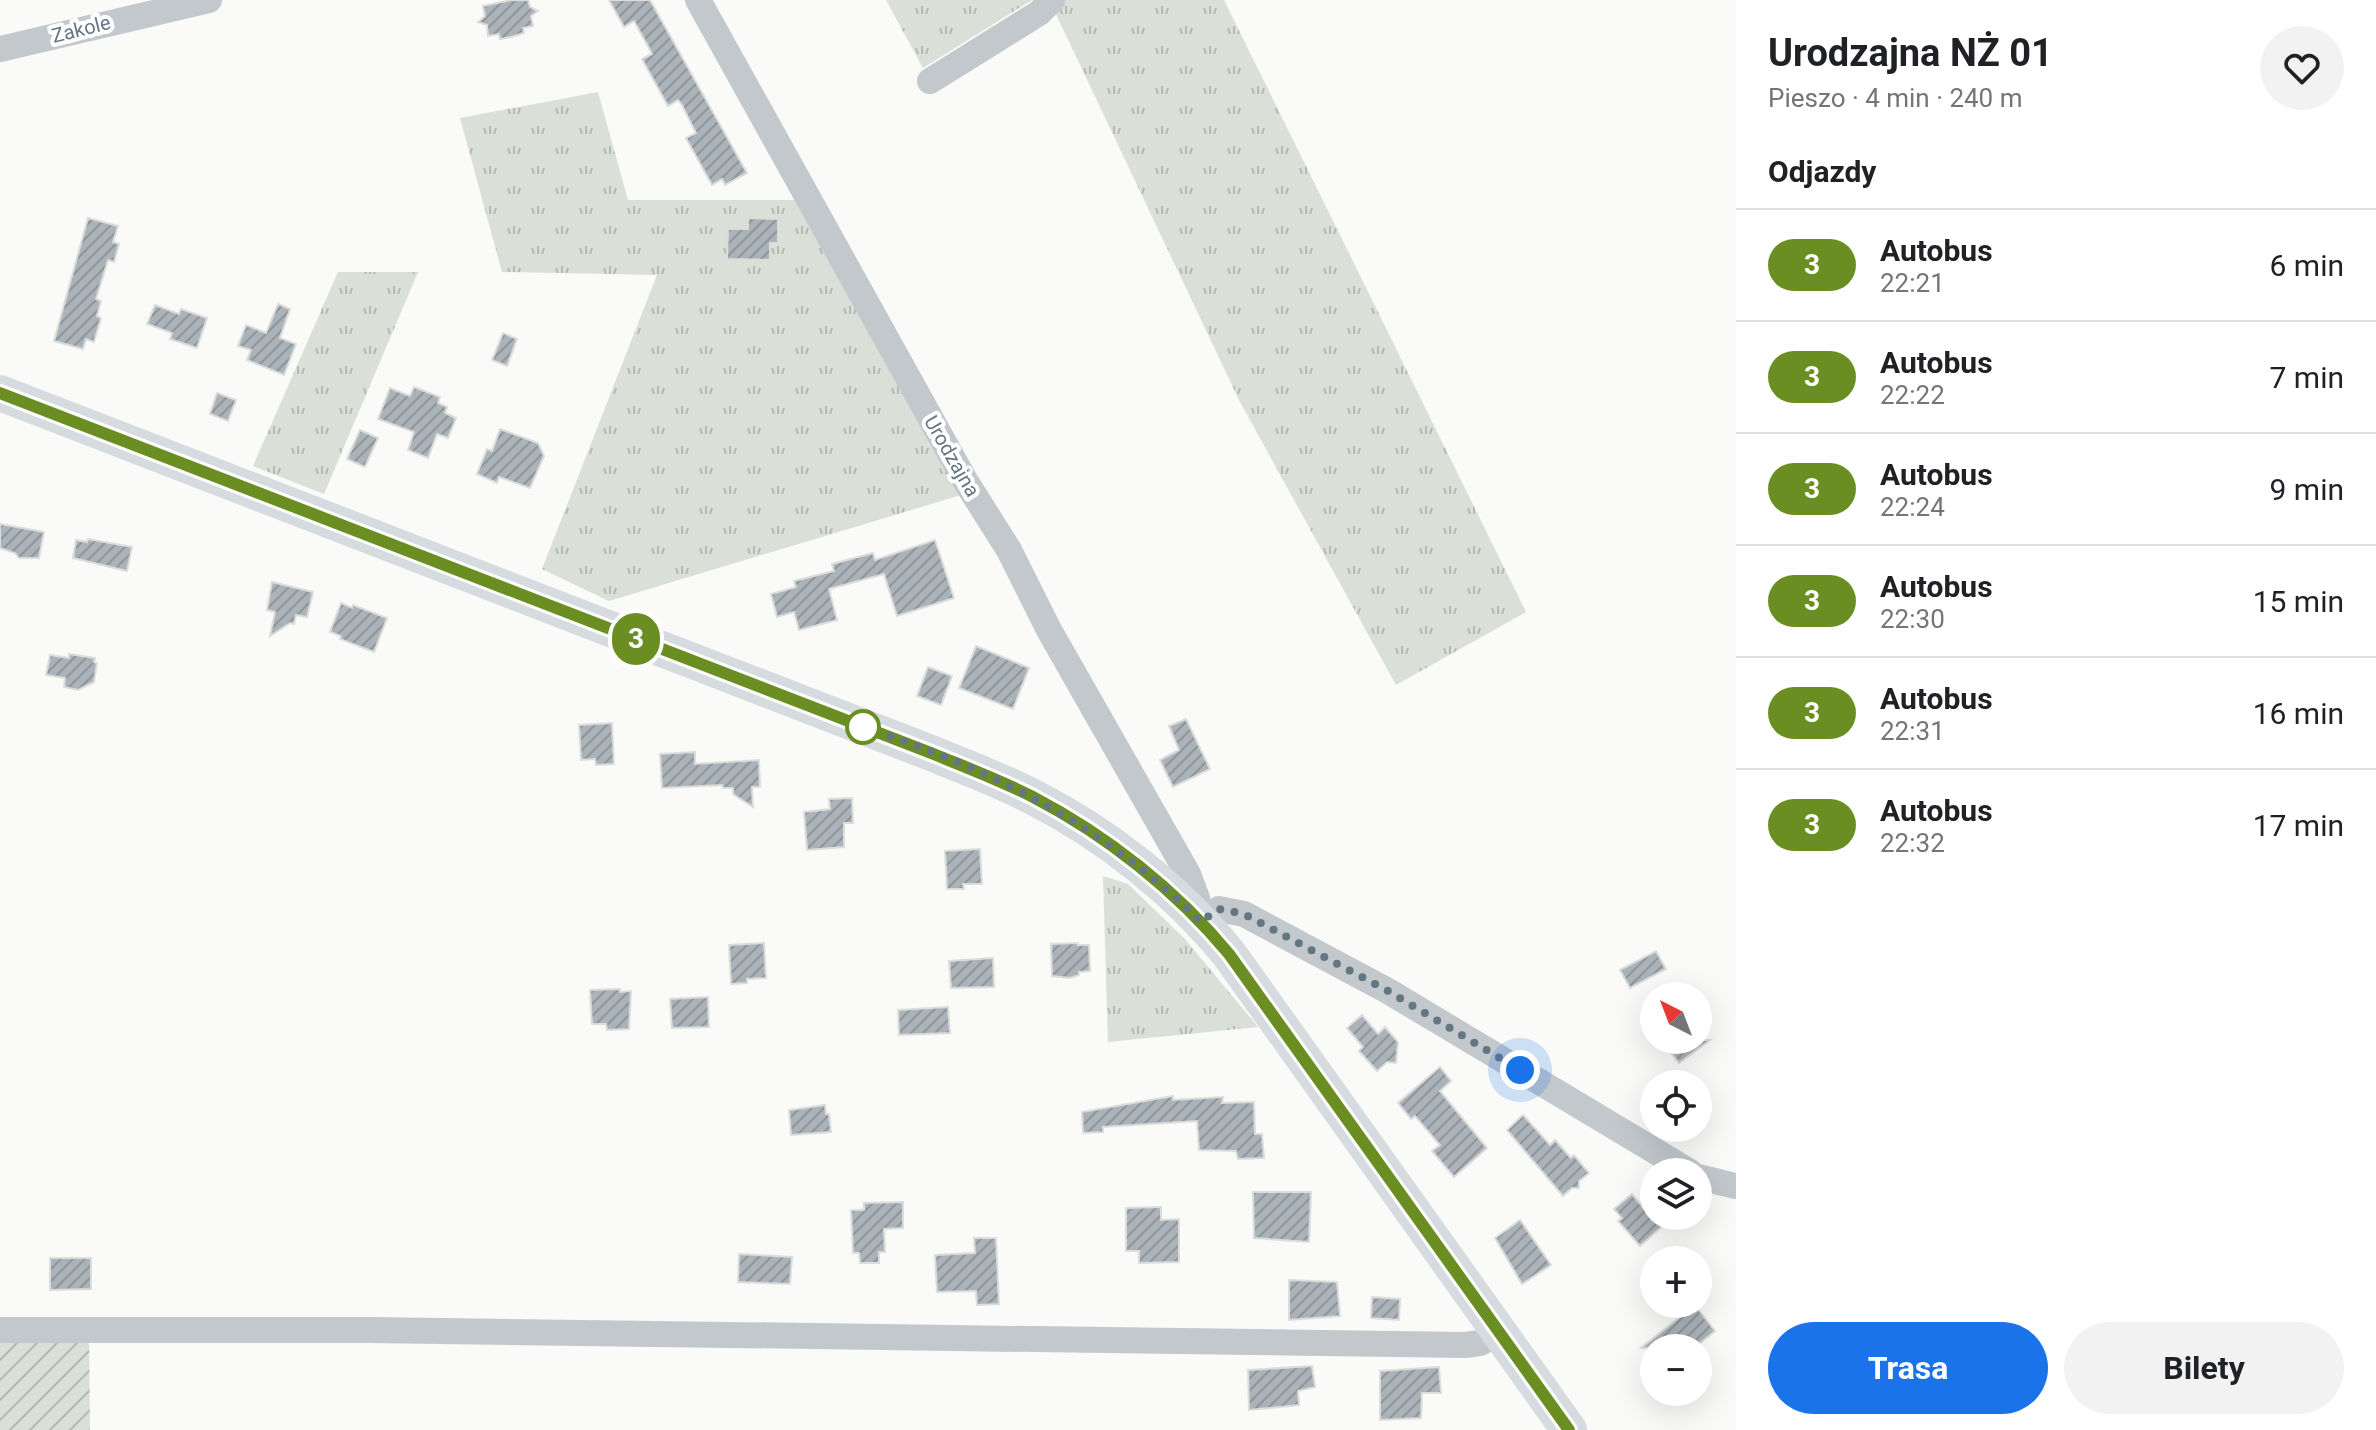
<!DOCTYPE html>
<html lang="pl">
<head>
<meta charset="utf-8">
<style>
  :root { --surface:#fff; --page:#f2f2f2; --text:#202124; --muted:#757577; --line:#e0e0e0; --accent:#1a73e8 }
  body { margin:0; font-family:Roboto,sans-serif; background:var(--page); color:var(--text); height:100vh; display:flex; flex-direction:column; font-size:30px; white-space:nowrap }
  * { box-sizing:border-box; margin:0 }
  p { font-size:26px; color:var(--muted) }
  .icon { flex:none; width:44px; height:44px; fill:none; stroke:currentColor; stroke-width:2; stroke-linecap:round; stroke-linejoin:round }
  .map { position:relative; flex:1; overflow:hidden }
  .drawer { display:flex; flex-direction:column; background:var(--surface); width:640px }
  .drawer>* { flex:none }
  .badge { padding:0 16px; border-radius:26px; font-size:28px; line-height:52px }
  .needle { width:52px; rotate:318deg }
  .tools { position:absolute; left:1640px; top:982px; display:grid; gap:16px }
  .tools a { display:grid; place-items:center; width:72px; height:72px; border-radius:50%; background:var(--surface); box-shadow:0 8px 32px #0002; font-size:40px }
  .you { position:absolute; width:40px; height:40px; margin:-20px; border:6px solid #fff; border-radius:50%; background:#1a73e8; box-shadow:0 0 0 12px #1a73e833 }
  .map>.badge { position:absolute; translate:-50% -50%; box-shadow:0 0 0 4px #fff }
  h2 { padding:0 32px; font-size:30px; line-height:72px }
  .round { display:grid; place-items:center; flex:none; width:84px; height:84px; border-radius:42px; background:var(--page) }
  .headline { display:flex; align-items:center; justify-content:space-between; height:136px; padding:0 32px }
  h1 { font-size:38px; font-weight:700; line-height:60px }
  .cta { display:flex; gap:16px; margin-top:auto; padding:16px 32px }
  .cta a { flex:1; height:92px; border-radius:48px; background:var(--accent); color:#fff; font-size:32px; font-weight:700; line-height:92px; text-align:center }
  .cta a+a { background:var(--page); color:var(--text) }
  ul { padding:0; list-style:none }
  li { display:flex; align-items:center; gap:24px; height:112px; padding:0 32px; border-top:2px solid var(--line) }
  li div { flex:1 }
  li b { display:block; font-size:30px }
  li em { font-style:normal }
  li .badge { min-width:88px; font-weight:700; text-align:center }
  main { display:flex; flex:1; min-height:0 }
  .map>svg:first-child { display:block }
</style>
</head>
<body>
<main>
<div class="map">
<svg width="1736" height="1430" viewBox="0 0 1736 1430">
  <defs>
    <pattern id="grass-tufts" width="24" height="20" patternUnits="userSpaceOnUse" patternTransform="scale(2)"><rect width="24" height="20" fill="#dadfd7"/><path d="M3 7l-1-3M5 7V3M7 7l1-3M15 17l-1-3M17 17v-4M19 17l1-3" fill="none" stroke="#b4b9b4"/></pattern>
    <pattern id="garden-furrows" width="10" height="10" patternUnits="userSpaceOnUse" patternTransform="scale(2)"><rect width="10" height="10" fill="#dadfd7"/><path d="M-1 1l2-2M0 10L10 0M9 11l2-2" fill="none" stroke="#b4b9b4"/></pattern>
    <pattern id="building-hatch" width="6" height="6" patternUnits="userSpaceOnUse" patternTransform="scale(2)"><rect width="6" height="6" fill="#aab3b9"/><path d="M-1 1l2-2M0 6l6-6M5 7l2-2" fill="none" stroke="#8e969c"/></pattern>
  </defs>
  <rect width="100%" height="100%" fill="#fafaf8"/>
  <g fill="url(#grass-tufts)">
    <polygon points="886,0 1032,0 923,68"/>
    <polygon points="1064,0 1224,0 1526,612 1396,685 1240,402 1054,10"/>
    <polygon points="598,92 628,200 806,200 961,495 609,601 542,569 657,275 502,272 460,118"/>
    <polygon points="338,272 418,272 324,494 253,466"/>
    <polygon points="1103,876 1128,884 1185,939 1258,1027 1108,1042"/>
  </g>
  <polygon fill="url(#garden-furrows)" points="89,1336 90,1430 0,1430 0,1340"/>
  <g fill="url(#building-hatch)" stroke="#dcdcda" stroke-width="2">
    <polygon points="511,0 528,0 530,7 538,11 531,16 533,26 523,28 524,33 511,37 500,39 499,34 488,36 487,25 478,22 485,16 483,6"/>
    <polygon points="609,0 650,0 747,173 725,185 722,179 712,185 686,138 696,133 682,105 678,100 668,106 642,59 652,54 649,48 634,21 624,27"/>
    <polygon points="88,218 118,226 113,242 119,244 114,262 108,260 96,299 101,301 97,316 101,318 94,342 86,339 83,349 54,341"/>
    <polygon points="748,218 778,219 778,243 770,243 770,260 727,259 728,229 748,229"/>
    <polygon points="278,304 290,309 280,338 296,344 284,375 247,360 251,350 238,346 246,325 266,333"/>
    <polygon points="155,305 179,314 181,309 207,318 197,348 170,339 172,333 147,324"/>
    <polygon points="503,333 517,339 507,366 492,360"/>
    <polygon points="414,387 440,397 438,403 447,407 445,413 456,418 448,438 437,434 428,458 408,450 414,432 378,419 390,388 410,396"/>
    <polygon points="217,393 236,400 228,421 210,414"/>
    <polygon points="500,429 538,443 544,456 530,488 499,477 497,483 477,474 487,449 492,451"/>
    <polygon points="360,430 378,438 365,467 347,459"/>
    <polygon points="0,524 44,532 39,558 19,558 15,553 0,548"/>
    <polygon points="88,539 132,547 127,571 73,558 76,540 87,542"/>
    <polygon points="935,540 954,598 897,616 884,574 829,589 837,620 799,630 794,612 777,617 771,594 796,587 794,581 834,571 832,564 873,553 875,560"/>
    <polygon points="272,582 313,592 307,617 296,615 294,624 290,623 270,636 275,612 267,610"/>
    <polygon points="341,603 352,608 353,605 387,618 374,652 340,639 341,636 330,632"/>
    <polygon points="976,646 1029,668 1013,709 959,688"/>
    <polygon points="69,654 95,658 94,662 97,663 94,682 78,690 64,687 65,678 46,675 50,655 69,658"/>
    <polygon points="928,667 952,676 941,705 917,696"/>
    <polygon points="1186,719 1210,769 1173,787 1160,760 1179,750 1169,726"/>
    <polygon points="612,723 614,764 596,765 595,759 581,760 579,725"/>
    <polygon points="695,752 695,764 759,760 760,787 752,787 753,807 733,794 733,788 723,788 722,785 662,788 660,754"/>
    <polygon points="852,798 853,823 844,823 844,847 807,850 804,812 830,809 829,799"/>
    <polygon points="980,849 982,884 963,884 964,889 947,889 945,851"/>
    <polygon points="764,943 766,978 747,979 747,983 731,984 729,945"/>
    <polygon points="1078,943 1078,945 1089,945 1090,971 1079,972 1079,975 1070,978 1052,976 1051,944"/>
    <polygon points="1656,951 1666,969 1630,988 1620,970"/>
    <polygon points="993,958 994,987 951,988 949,961"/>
    <polygon points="620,989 620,992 631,991 629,1029 607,1030 606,1024 592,1024 590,990"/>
    <polygon points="708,997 709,1027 672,1028 670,999"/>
    <polygon points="948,1007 950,1033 899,1035 898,1010"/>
    <polygon points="1362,1015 1378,1034 1385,1027 1398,1042 1396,1063 1387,1062 1377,1071 1359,1051 1363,1047 1347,1028"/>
    <polygon points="1661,1040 1710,1040 1679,1063"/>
    <polygon points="1440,1067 1451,1081 1440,1091 1487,1148 1454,1177 1432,1151 1440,1145 1415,1116 1411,1119 1398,1103"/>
    <polygon points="1173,1096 1173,1100 1223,1097 1222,1103 1254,1102 1255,1134 1262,1134 1264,1158 1238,1159 1236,1151 1199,1150 1197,1121 1103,1127 1103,1132 1083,1133 1082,1112"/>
    <polygon points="825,1105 826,1114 829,1114 831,1132 791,1135 789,1110"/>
    <polygon points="1523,1115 1550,1145 1555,1140 1571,1158 1574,1155 1589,1173 1579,1181 1579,1188 1572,1188 1563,1196 1507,1130"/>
    <polygon points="1253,1192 1311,1192 1309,1242 1254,1238"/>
    <polygon points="1632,1194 1646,1211 1650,1208 1654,1216 1661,1216 1667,1222 1640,1246 1618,1221 1622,1218 1614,1209"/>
    <polygon points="903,1202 903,1228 884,1229 885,1252 879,1252 879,1263 860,1263 859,1253 853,1253 851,1210 864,1210 864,1203"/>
    <polygon points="1161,1207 1161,1220 1179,1219 1179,1262 1139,1263 1139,1251 1126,1251 1126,1208"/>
    <polygon points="1520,1220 1551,1265 1522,1284 1495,1238"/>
    <polygon points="974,1238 996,1238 999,1304 977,1305 976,1291 937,1292 935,1255 975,1253"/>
    <polygon points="739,1254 792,1257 790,1284 738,1282"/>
    <polygon points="50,1258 91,1258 91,1289 50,1290"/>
    <polygon points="1289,1280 1337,1282 1340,1316 1289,1320"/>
    <polygon points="1372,1297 1400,1299 1399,1320 1371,1318"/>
    <polygon points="1695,1305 1715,1331 1694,1348 1641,1348"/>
    <polygon points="1312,1366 1315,1387 1298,1391 1299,1405 1249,1410 1248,1370"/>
    <polygon points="1439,1367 1441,1393 1422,1393 1421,1418 1380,1420 1380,1371"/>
  </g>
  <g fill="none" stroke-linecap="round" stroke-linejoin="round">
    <g stroke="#c3c8cc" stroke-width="26">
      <polyline points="698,0 966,482 1009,550 1049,630 1188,874 1197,898 1188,911"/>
      <polyline points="0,49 209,0"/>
      <polyline points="930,81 1039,13 1052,0"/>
      <polyline points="1200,922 1219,909 1244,914 1388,991 1690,1172"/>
      <polyline points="1698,1177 1736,1186"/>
      <polyline points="0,1330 370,1330 1465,1345 1480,1343 1501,1332"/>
    </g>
    <path stroke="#d6dbdf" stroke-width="36" d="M0 393 931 753C965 767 1000 780 1033 797 1106 834 1177 890 1229 954L1569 1430"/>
  </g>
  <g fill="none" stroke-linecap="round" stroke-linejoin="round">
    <defs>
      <path id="line" d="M0 393 931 753C965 767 1000 780 1033 797 1106 835 1176 890 1229 954L1569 1430"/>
    </defs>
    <use href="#line" stroke="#fff" stroke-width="18"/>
    <use href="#line" stroke="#6b8e23" stroke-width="12"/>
    <path stroke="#657683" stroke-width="8" stroke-dasharray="0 14.4" d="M863 727C968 761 1070 809 1155 880 1170 893 1187 907 1200 922L1219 909 1244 914 1388 991 1520 1070"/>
  </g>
  <circle fill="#fff" stroke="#6b8e23" stroke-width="4" cx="863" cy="727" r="16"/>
  <g text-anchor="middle" stroke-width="8" stroke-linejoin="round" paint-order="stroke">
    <g font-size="20" fill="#657683" stroke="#fff">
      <text transform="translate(81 29) rotate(-14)" y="7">Zakole</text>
      <text transform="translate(952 456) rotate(60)" y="7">Urodzajna</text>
    </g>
  </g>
</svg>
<div class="tools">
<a><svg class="needle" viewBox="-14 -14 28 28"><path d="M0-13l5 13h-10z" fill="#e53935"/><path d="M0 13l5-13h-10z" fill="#757577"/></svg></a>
<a><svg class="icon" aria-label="locate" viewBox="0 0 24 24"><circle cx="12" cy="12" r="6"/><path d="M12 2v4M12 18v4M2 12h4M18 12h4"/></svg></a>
<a><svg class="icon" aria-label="layers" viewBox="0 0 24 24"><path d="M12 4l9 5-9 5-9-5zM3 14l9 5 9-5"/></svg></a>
<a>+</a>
<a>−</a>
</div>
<div class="you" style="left:1520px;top:1070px"></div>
<b class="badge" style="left:636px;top:639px;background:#6b8e23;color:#fff">3</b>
</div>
<section class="drawer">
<div class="headline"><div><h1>Urodzajna NŻ 01</h1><p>Pieszo · 4 min · 240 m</p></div><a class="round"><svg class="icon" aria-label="heart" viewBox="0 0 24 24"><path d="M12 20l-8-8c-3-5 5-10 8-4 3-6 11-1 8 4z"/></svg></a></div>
<h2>Odjazdy</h2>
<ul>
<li><span class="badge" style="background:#6b8e23;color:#fff">3</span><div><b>Autobus</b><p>22:21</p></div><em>6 min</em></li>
<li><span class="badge" style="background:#6b8e23;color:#fff">3</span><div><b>Autobus</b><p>22:22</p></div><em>7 min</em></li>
<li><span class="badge" style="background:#6b8e23;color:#fff">3</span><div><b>Autobus</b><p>22:24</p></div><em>9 min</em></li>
<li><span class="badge" style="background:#6b8e23;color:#fff">3</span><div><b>Autobus</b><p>22:30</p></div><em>15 min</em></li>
<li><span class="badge" style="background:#6b8e23;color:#fff">3</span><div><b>Autobus</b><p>22:31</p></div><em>16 min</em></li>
<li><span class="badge" style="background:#6b8e23;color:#fff">3</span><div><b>Autobus</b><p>22:32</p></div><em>17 min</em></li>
</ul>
<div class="cta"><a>Trasa</a><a>Bilety</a></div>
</section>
</main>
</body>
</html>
